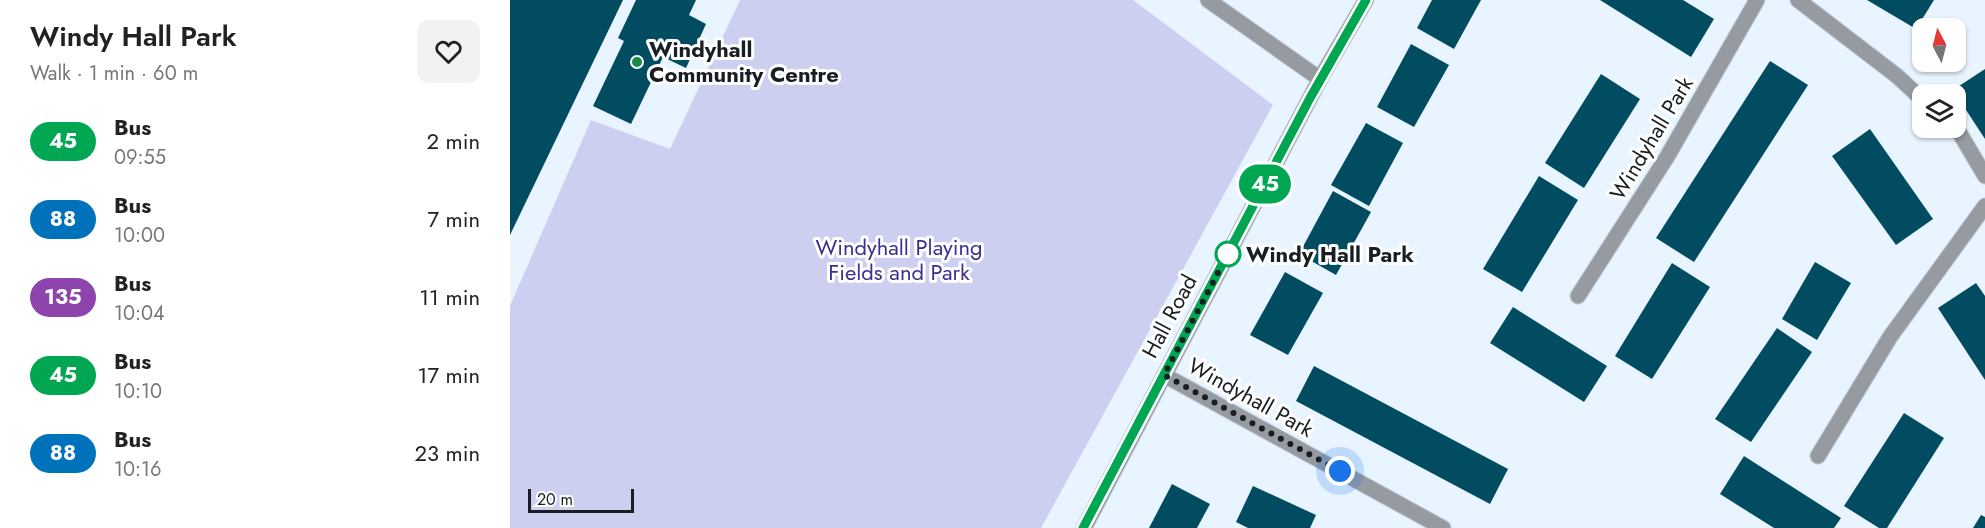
<!DOCTYPE html>
<html lang="en">
<head>
<meta charset="utf-8">
<style>
  :root { --surface:#fff; --page:#f2f2f2; --text:#222; --muted:#767676 }
  body { margin:0; font-family:Jost,sans-serif; background:var(--page); color:var(--text); height:100vh; display:flex; flex-direction:column; font-size:22px; white-space:nowrap }
  * { box-sizing:border-box; margin:0 }
  p { font-size:20px; color:var(--muted) }
  .icon { flex:none; width:33px; height:33px; fill:none; stroke:currentColor; stroke-width:2; stroke-linecap:round; stroke-linejoin:round }
  .map { position:relative; flex:1; overflow:hidden }
  .drawer { display:flex; flex-direction:column; background:var(--surface); width:510px }
  .drawer>* { flex:none }
  .badge { padding:0 12px; border-radius:20px; font-size:21px; line-height:39px }
  .needle { width:39px; rotate:353deg }
  .fabs { position:absolute; left:1402px; top:18px; display:grid; gap:12px }
  .fabs a { display:grid; place-items:center; width:54px; height:54px; border-radius:12px; background:var(--surface); box-shadow:0 2px 4px #0004; font-size:30px }
  .scale { position:absolute; left:18px; bottom:15px; width:106px; box-sizing:border-box; padding-left:6px; border:3px solid #181e22; border-top:0; font-size:16px; line-height:21px; white-space:nowrap; color:#181e22; -webkit-text-stroke:4px #fff; paint-order:stroke }
  .you { position:absolute; width:30px; height:30px; margin:-15px; border:4px solid #fff; border-radius:50%; background:#1a73e8; box-shadow:0 0 0 9px #1a73e833 }
  .map>.badge { position:absolute; translate:-50% -50%; box-shadow:0 0 0 3px #fff }
  .round { display:grid; place-items:center; flex:none; width:63px; height:63px; border-radius:12px; background:var(--page) }
  .summary { display:flex; align-items:center; justify-content:space-between; height:102px; padding:0 30px }
  h1 { font-size:28px; font-weight:600; line-height:45px }
  ul { padding:0; list-style:none }
  li { display:flex; align-items:center; gap:18px; height:78px; padding:0 30px }
  li div { flex:1 }
  li b { display:block; font-size:22px }
  li em { font-style:normal }
  li .badge { min-width:66px; font-weight:700; text-align:center }
  main { display:flex; flex:1; min-height:0 }
  .map>svg:first-child { display:block }
</style>
</head>
<body>
<main>
<section class="drawer">
<div class="summary"><div><h1>Windy Hall Park</h1><p>Walk · 1 min · 60 m</p></div><a class="round"><svg class="icon" aria-label="heart" viewBox="0 0 24 24"><path d="M12 20l-8-8c-3-5 5-10 8-4 3-6 11-1 8 4z"/></svg></a></div>
<ul>
<li><span class="badge" style="background:#00a651;color:#fff">45</span><div><b>Bus</b><p>09:55</p></div><em>2 min</em></li>
<li><span class="badge" style="background:#0072bc;color:#fff">88</span><div><b>Bus</b><p>10:00</p></div><em>7 min</em></li>
<li><span class="badge" style="background:#8e44ad;color:#fff">135</span><div><b>Bus</b><p>10:04</p></div><em>11 min</em></li>
<li><span class="badge" style="background:#00a651;color:#fff">45</span><div><b>Bus</b><p>10:10</p></div><em>17 min</em></li>
<li><span class="badge" style="background:#0072bc;color:#fff">88</span><div><b>Bus</b><p>10:16</p></div><em>23 min</em></li>
</ul>
</section>
<div class="map">
<svg width="1475" height="528" viewBox="0 0 1475 528">
  <rect width="100%" height="100%" fill="#e8f4ff"/>
  <polygon fill="#cdcff0" points="230,0 623,0 763,105 531,528 0,528 0,306 81,120 160,149"/>
  <g fill="#024c62">
    <polygon points="0,0 113,0 0,235"/>
    <polygon points="126,0 186,0 179,15 196,24 176,68 153,57 121,124 83,106 114,41 108,38"/>
    <polygon points="922,0 971,0 944,49 907,28"/>
    <polygon points="1090,0 1173,0 1204,19 1181,57"/>
    <polygon points="1357,0 1424,0 1406,29"/>
    <polygon points="901,44 939,65 904,127 867,107"/>
    <polygon points="1260,61 1298,85 1184,262 1146,238"/>
    <polygon points="1475,69 1475,139 1443,90"/>
    <polygon points="1091,74 1130,99 1074,188 1035,163"/>
    <polygon points="856,123 893,143 859,206 821,185"/>
    <polygon points="1360,129 1423,219 1386,245 1322,156"/>
    <polygon points="1029,176 1068,200 1012,292 973,269"/>
    <polygon points="823,191 861,212 826,275 789,254"/>
    <polygon points="1305,262 1341,283 1307,340 1272,319"/>
    <polygon points="1162,263 1200,287 1142,379 1105,356"/>
    <polygon points="775,272 813,293 778,355 740,335"/>
    <polygon points="1466,283 1475,296 1475,380 1428,308"/>
    <polygon points="1003,307 1097,366 1074,402 980,343"/>
    <polygon points="1267,328 1302,352 1241,442 1205,419"/>
    <polygon points="804,366 998,469 980,504 786,401"/>
    <polygon points="1394,413 1434,438 1377,528 1369,528 1334,506"/>
    <polygon points="1234,456 1331,518 1324,528 1264,528 1210,494"/>
    <polygon points="662,484 700,504 687,528 639,528"/>
    <polygon points="743,486 806,515 800,528 738,528 726,522"/>
    <polygon points="1471,515 1475,517 1475,528 1463,528"/>
  </g>
  <g fill="none" stroke-linecap="round" stroke-linejoin="round">
    <defs>
      <g id="minor">
        <polyline points="698,0 810,79"/>
        <polyline points="1288,0 1387,76 1413,100"/>
        <polyline points="1444,128 1449,132 1475,176"/>
        <polyline points="1068,296 1157,157 1247,0"/>
        <polyline points="654,375 933,528"/>
        <polyline points="1308,456 1380,337 1475,206"/>
        <polyline points="574,528 810,79 856,0"/>
      </g>
    </defs>
    <use href="#minor" stroke="#c3cdd7" stroke-width="17"/>
    <use href="#minor" stroke="#969aa1" stroke-width="15"/>
  </g>
  <g fill="none" stroke-linecap="round" stroke-linejoin="round">
    <defs>
      <polyline id="line" points="573,528 800,98 856,0"/>
    </defs>
    <use href="#line" stroke="#fff" stroke-width="14"/>
    <use href="#line" stroke="#00a651" stroke-width="9"/>
    <polyline stroke="#181e22" stroke-width="6" stroke-dasharray="0 10.8" points="718,254 654,375 830,471"/>
  </g>
  <circle fill="#168a43" stroke="#fff" stroke-width="2" cx="127" cy="62" r="6"/>
  <circle fill="#fff" stroke="#00a651" stroke-width="3" cx="718" cy="254" r="12"/>
  <g text-anchor="middle" stroke-width="6" stroke-linejoin="round" paint-order="stroke">
    <g font-size="22" font-weight="bold" fill="#181e22" stroke="#fff" text-anchor="start">
      <text x="139" y="57">Windyhall<tspan x="139" dy="25">Community Centre</tspan></text>
    </g>
    <g font-size="22" fill="#181e22" stroke="#fff">
      <text transform="translate(1141 138) rotate(-59)" y="8">Windyhall Park</text>
      <text transform="translate(659 316) rotate(-62)" y="8">Hall Road</text>
      <text transform="translate(741 397) rotate(29)" y="8">Windyhall Park</text>
    </g>
    <g font-size="22" fill="#3d2f90" stroke="#fff">
      <text x="389" y="255">Windyhall Playing<tspan x="389" dy="25">Fields and Park</tspan></text>
    </g>
    <g font-size="22" font-weight="bold" fill="#181e22" stroke="#fff" text-anchor="start">
      <text x="736" y="262">Windy Hall Park</text>
    </g>
  </g>
</svg>
<div class="fabs">
<a><svg class="needle" viewBox="-14 -14 28 28"><path d="M0-13l5 13h-10z" fill="#e53935"/><path d="M0 13l5-13h-10z" fill="#767676"/></svg></a>
<a><svg class="icon" aria-label="layers" viewBox="0 0 24 24"><path d="M12 4l9 5-9 5-9-5zM3 14l9 5 9-5"/></svg></a>
</div>
<div class="scale">20 m</div>
<div class="you" style="left:830px;top:471px"></div>
<b class="badge" style="left:755px;top:184px;background:#00a651;color:#fff">45</b>
</div>
</main>
</body>
</html>
